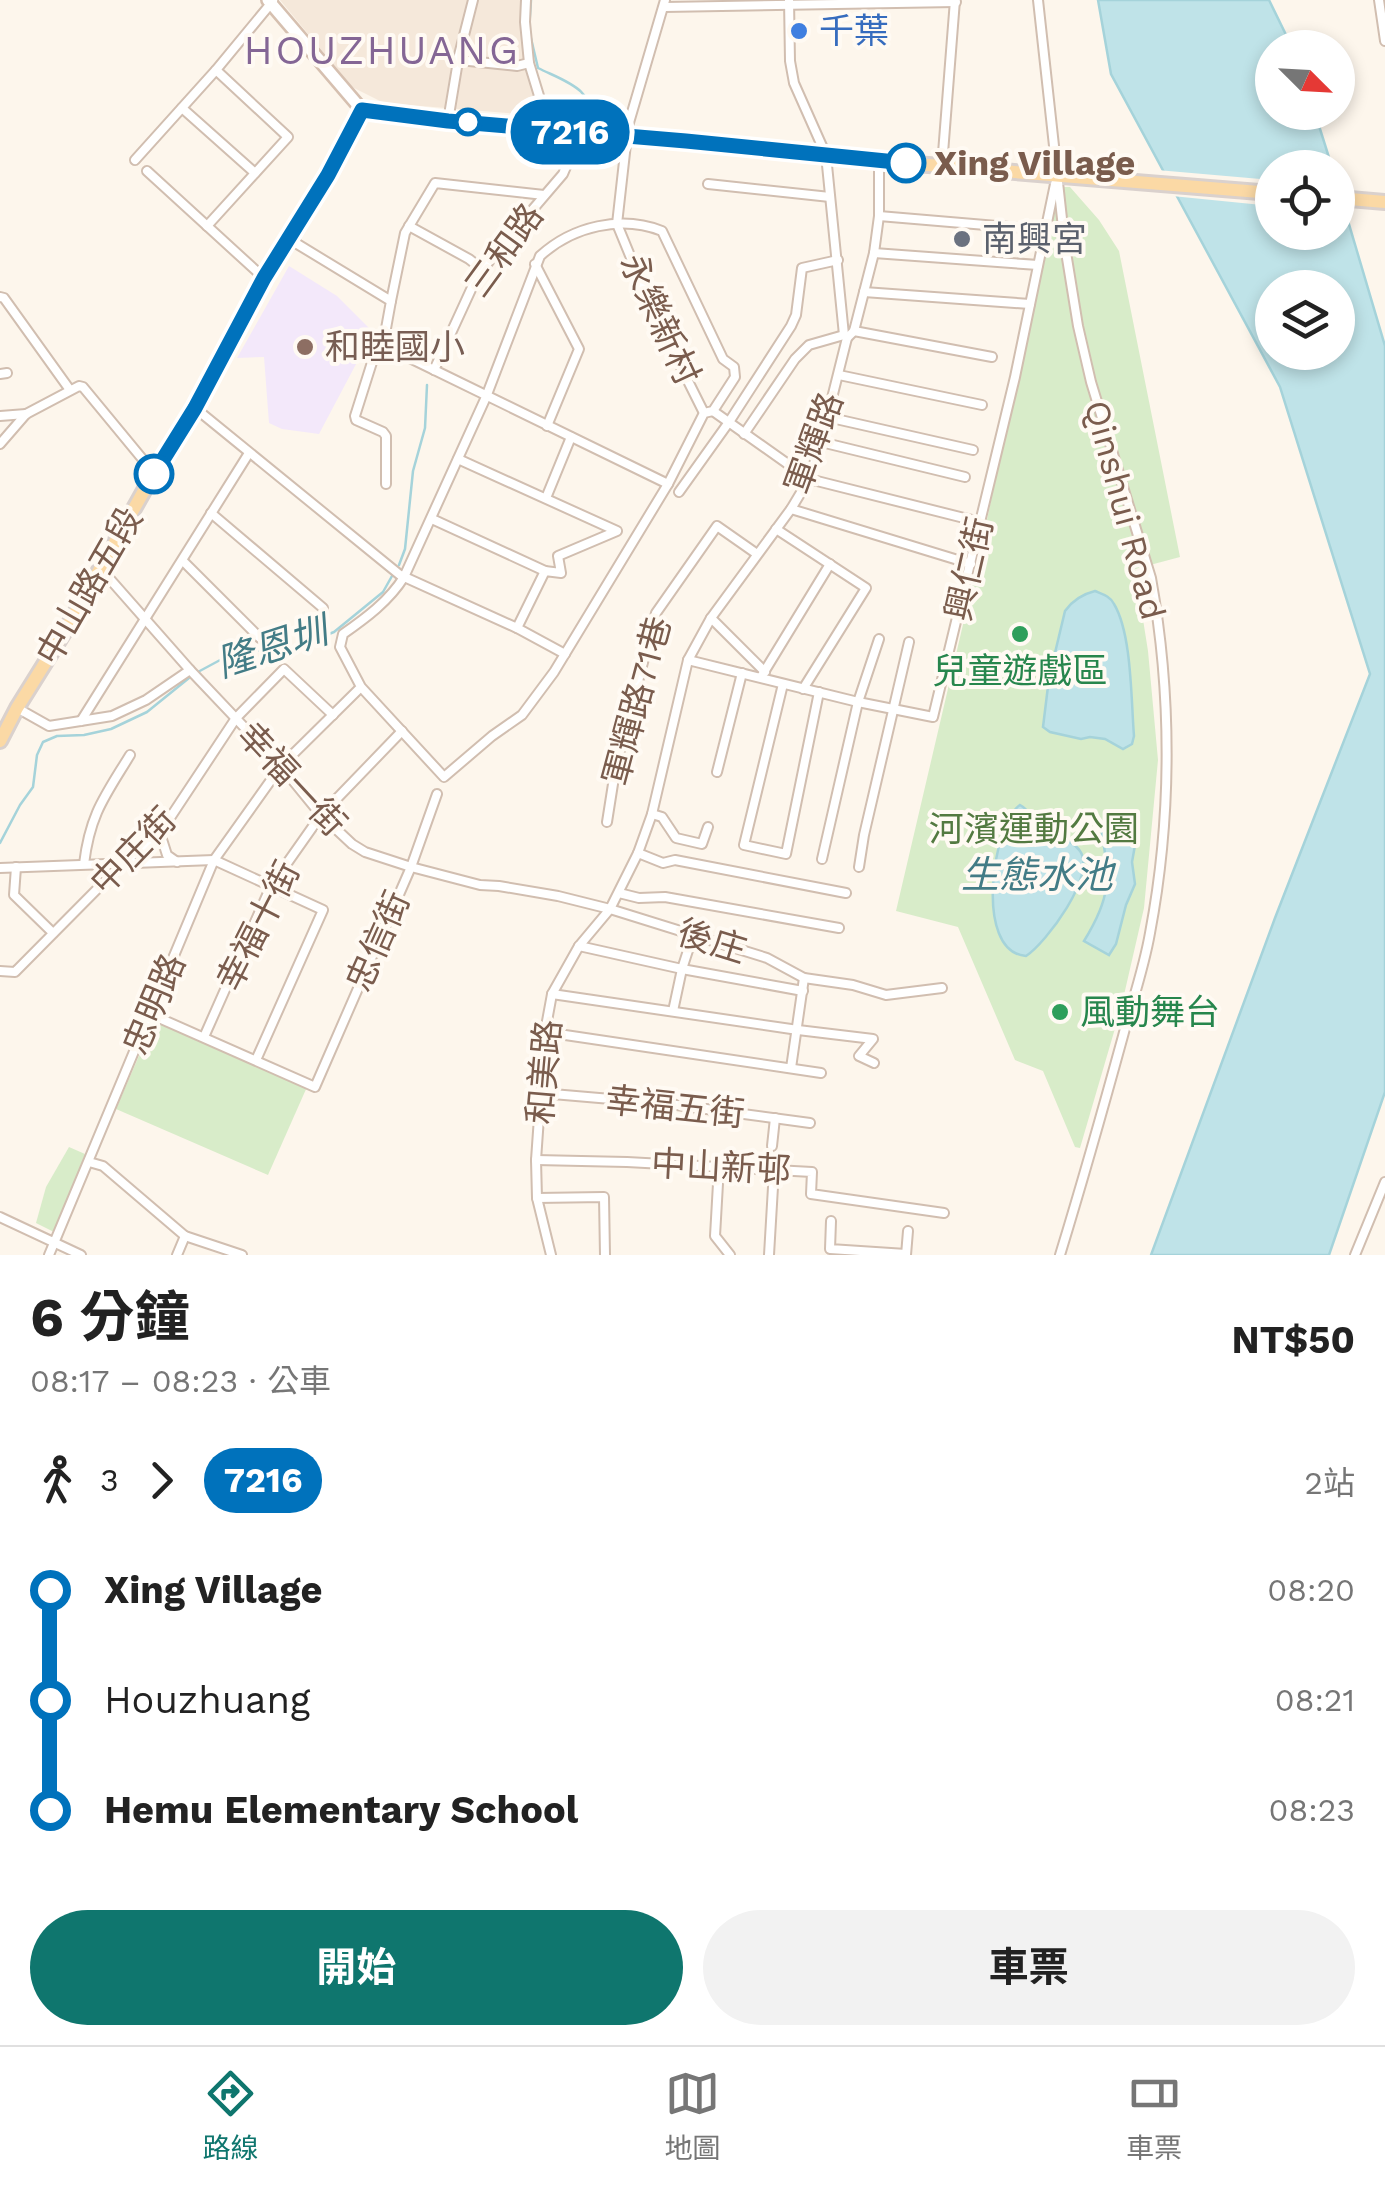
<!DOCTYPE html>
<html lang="zh-TW">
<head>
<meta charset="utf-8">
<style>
  :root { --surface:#fff; --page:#f2f2f2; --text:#222; --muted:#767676; --line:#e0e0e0; --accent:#0f766e }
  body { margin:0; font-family:"Work Sans","Noto Sans TC",sans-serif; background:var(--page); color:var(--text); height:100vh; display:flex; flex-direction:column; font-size:38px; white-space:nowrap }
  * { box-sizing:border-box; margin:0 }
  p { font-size:32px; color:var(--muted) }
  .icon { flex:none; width:55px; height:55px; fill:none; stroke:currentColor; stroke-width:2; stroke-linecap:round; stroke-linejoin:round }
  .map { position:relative; height:1255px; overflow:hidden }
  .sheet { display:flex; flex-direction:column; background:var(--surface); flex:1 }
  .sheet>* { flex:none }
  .badge { padding:0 20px; border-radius:32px; font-size:35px; line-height:65px }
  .needle { width:65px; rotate:114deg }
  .controls { position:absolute; left:1255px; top:30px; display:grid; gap:20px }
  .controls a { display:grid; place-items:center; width:100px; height:100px; border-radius:50%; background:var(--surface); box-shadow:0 5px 15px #0003; font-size:50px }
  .map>.badge { position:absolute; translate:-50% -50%; box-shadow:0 0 0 5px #fff }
  .legs { display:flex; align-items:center; gap:15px; height:110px; padding:0 30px; font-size:32px }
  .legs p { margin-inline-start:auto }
  .summary { display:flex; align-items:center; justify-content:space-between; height:170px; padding:0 30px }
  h1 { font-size:55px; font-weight:700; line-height:75px }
  .primary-button { display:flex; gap:20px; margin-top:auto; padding:20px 30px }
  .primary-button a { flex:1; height:115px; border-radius:60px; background:var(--accent); color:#fff; font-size:40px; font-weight:700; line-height:115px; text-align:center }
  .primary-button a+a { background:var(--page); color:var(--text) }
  ul { padding:0 30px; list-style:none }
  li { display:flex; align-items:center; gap:35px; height:110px; font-size:38px }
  li i { display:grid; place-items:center; width:15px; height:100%; margin:0 12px; background:currentColor }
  li i::after { content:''; width:25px; height:25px; margin:-12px; border:8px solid; border-radius:50%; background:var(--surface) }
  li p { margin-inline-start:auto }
  li:first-child i { background:linear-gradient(#0000 50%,currentColor 0) }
  li:last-child i { background:linear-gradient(currentColor 50%,#0000 0) }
  .menu { display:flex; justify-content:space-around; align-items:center; height:140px; border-top:2px solid var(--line); background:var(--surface); font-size:28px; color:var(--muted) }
  .menu a { display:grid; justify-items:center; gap:5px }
  .menu .on { color:var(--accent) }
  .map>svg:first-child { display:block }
</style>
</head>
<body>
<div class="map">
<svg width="1385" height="1255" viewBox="0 0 1385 1255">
  <rect width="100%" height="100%" fill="#fdf6ec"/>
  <polygon fill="#f5e8da" points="280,0 521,0 529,73 535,101 530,115 384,103 352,87"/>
  <polygon fill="#f3e8fa" points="289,266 337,296 373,332 319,434 282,429 269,423 264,357 237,358"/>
  <g fill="#d8ecc9">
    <polygon points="1056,187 1070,187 1099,220 1119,251 1180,557 1135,569 1148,651 1158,760 1144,908 1121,1008 1080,1148 1075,1147 1043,1071 1015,1060 958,927 896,911 983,539"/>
    <polygon points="154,1021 307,1087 268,1175 116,1109"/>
    <polygon points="69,1147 85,1154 54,1232 36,1223 46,1187"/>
  </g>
  <g fill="#bfe3e8" stroke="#a5d3da" stroke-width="2.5" fill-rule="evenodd">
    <path d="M1098 0H1269L1292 47 1272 48V112L1315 113 1332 167 1272 168V232H1338V187L1385 346V1092L1329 1255H1151L1275 918 1370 674 1280 387 1111 74ZM1272 288H1338V352H1272Z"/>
    <path d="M1095 591C1102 594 1110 596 1114 604 1132 634 1131 700 1134 736L1132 744 1123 749 1105 739 1090 737 1081 739 1050 732 1043 727 1049 678 1065 611C1072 601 1083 594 1095 591Z"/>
    <path d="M1020 805C1030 810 1032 820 1041 826 1053 835 1072 839 1080 851 1097 875 1046 943 1026 956 973 952 993 823 1020 805Z"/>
    <path d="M1113 818 1133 823 1137 834 1132 862 1135 884 1126 905 1116 944 1109 955 1084 941C1113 894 1109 878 1101 827Z"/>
  </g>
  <polygon fill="#fdf6ec" points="1157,170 1272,180 1272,206 1172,196"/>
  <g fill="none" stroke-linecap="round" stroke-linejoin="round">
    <g stroke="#a5d3da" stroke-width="2.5">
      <path d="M531 0 529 30 538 68C564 81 597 89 590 124"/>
      <polyline points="399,565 405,549 413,471 425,428 427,385"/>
      <polyline points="196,673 235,652 263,650 284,652 334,632 383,592 392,576"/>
      <polyline points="0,843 20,805 33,787 37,755 43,742 57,736 84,735 111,729 147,712 189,678"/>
    </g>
    <defs>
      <g id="minor">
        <polyline points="526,0 525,22 529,63 540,99 537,128"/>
        <polyline points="665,0 628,126 617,224 652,309 704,413"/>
        <path d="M1038 0 1065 246 1078 326 1091 382 1151 578C1172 694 1172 817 1150 933 1144 968 1132 1002 1123 1036 1103 1109 1082 1183 1060 1255"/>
        <polyline points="1379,0 1385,41"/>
        <polyline points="665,7 956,2"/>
        <polyline points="469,61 517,66 529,63"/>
        <polyline points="182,108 255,173"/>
        <polyline points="448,121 459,55 473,0"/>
        <polyline points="135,160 216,70 273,1"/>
        <polyline points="942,166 955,0"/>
        <polyline points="147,171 264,278"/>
        <polyline points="708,184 830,197"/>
        <polyline points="879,216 1046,230"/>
        <polyline points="207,226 288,137 216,70"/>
        <polyline points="409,226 469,259 483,270"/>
        <polyline points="289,239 391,301 383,345 374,356 355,416 356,420 383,432 386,436 386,484"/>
        <polyline points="874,253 1038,265"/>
        <polyline points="535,264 579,349 547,426"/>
        <polyline points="864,292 1030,304"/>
        <polyline points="0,297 4,298 70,390"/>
        <polyline points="391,301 405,233 435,183 544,195"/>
        <polyline points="854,331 992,357"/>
        <polyline points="847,338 854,331 874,253 879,216 879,161"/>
        <polyline points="383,345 668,484"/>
        <polyline points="434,370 474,283 492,257 563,174 566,167 572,132"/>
        <polyline points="0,374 7,373"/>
        <polyline points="839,375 982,405"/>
        <polyline points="195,408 400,575 517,628 565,654"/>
        <polyline points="713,411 809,479 980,522"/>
        <polyline points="0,416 26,414"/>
        <polyline points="827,417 973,450"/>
        <polyline points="744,434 795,359 809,345 844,335"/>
        <polyline points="821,442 965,477"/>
        <polyline points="0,444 26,414 79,386 83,387 154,473"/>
        <polyline points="458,459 617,531 558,556 561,573 545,571 517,628"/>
        <polyline points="679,492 729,422 791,326 796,315 802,268 838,260"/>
        <polyline points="546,498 571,437"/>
        <polyline points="791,509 971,564"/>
        <polyline points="211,513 323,608"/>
        <polyline points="432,519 545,571"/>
        <polyline points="776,529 866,588 803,689"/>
        <polyline points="183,561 261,639"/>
        <polyline points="101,569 190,670 281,766 321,815 352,844 365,852 411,867 480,885 499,886 558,896 610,909 767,958 804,978 853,985 886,995 942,988"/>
        <polyline points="711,618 765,672"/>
        <polyline points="688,660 858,702 933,717 1015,377 1055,184"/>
        <polyline points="761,677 830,564"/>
        <polyline points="783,684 744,845 786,854 819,692"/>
        <polyline points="17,708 49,726 112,716 146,700 190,670"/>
        <polyline points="81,721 249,453"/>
        <polyline points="717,772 742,673"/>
        <polyline points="652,814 662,817 676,838 702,844 708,827"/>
        <polyline points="607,822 616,765 656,613 717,526 757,554"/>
        <polyline points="160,833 167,855 177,862"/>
        <polyline points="638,853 663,863 675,860 846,893"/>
        <polyline points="822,859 858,702 879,639"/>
        <path d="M84 864C90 814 105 796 130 755"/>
        <polyline points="16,867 14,895 53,933"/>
        <polyline points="859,867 864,835 909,642"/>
        <polyline points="0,868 214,860 323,910 256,1060"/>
        <polyline points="619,893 639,898 665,897 839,928"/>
        <polyline points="579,946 682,969 803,991"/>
        <polyline points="0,971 15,972 122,864 160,833 236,718 284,669 333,715"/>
        <polyline points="552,994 798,1030 873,1039 859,1056 874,1063"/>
        <polyline points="673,1011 682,969 693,935"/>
        <polyline points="150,1014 315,1087 411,867 437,794"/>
        <polyline points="545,1032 821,1073"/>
        <polyline points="204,1037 271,886 321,815 402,731"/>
        <polyline points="791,1068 804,978"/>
        <polyline points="541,1093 669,1104 810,1123"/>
        <polyline points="772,1146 775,1118"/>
        <polyline points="536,1160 627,1162 812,1172 811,1194 944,1213"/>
        <polyline points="89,1162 103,1166 185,1236 242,1255"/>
        <polyline points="719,1166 715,1236 730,1255"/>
        <polyline points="537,1198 604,1197 605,1255"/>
        <polyline points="0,1217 81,1255"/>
        <polyline points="831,1221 830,1249 906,1254"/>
        <path d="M49 1255 214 860 281 766 361 687 444 777 492 736 522 715 554 672 668 484 704 413 713 411 735 377 734 367 723 359 662 231C621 215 573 226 540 256L486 397 404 577C389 601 366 618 343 634L340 647 361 687"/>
        <polyline points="177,1255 185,1236"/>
        <polyline points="551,1255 537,1198 536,1160 545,1032 552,994 579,946 610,909 638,853 652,814 688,660 711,618 791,509 809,479 821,442 847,338 844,335 826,155 794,83 790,61 789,0"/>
        <polyline points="769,1255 774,1170"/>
        <polyline points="906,1255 908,1231"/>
        <polyline points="1355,1255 1385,1182"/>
      </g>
      <polyline id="secondary" points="268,0 362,110"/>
      <g id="primary">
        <polyline points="1338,198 1385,202"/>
        <polyline points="0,741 17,708 65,631 154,473 195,408 264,278 328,175 362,110 448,121 686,141 879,161 1272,193"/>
      </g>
    </defs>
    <use href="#minor" stroke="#d1beb0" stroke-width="12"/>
    <use href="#secondary" stroke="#d6c0b0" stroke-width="16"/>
    <use href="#primary" stroke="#dad1cd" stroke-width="18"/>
    <use href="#minor" stroke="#fff" stroke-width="8"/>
    <use href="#secondary" stroke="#fff" stroke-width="11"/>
    <use href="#primary" stroke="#fbd9a5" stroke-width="12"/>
  </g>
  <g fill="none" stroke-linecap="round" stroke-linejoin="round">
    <defs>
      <polyline id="line-1" points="154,474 195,408 264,278 328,175 362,110 448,121 686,141 906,163"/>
    </defs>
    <use href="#line-1" stroke="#fff" stroke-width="22"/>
    <use href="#line-1" stroke="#0072bc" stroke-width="15"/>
  </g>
  <circle fill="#3f7fe0" stroke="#fffaf3" stroke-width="4" cx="799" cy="31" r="10"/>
  <g fill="#fff" stroke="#0072bc" stroke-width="5">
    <circle cx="468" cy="122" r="12"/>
    <circle cx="906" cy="163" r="18"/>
    <circle cx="154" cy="474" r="18"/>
  </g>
  <circle fill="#6b7280" stroke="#fffaf3" stroke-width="4" cx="962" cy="239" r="10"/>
  <circle fill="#8d6e63" stroke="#fffaf3" stroke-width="4" cx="305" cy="347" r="10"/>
  <g fill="#2e9e5b" stroke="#fffaf3" stroke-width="4">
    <circle cx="1020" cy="634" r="10"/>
    <circle cx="1060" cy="1012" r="10"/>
  </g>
  <g text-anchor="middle" stroke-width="8" stroke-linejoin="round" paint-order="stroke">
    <g font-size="35" fill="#366cbe" stroke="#fffaf3" text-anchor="start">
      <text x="819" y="43">千葉</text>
    </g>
    <g font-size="35" font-weight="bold" fill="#7a5c4d" stroke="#fffaf3" text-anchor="start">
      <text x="934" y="175">Xing Village</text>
    </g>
    <g font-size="35" fill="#5b616d" stroke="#fffaf3" text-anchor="start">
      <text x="982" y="251">南興宮</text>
    </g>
    <g font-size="35" fill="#7a5c4d" stroke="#fffaf3">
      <text transform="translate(504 250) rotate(-54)" y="12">三和路</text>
      <text transform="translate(660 319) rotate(65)" y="12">永樂新村</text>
      <text transform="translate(814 443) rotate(-70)" y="12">軍輝路</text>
      <text transform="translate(1125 510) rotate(75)" y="12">Qinshui Road</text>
      <text transform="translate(969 569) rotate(-77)" y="12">興仁街</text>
      <text transform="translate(89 586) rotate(-60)" y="12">中山路五段</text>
      <text transform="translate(637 701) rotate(-75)" y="12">軍輝路71巷</text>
      <text transform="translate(292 779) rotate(47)" y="12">幸福一街</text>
      <text transform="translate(133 851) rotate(-46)" y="12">中庄街</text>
      <text transform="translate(258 926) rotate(-63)" y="12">幸福十街</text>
      <text transform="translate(378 941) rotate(-66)" y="12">忠信街</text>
      <text transform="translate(712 941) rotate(17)" y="12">後庄</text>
      <text transform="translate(154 1004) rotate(-67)" y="12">忠明路</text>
      <text transform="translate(544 1072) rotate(-85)" y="12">和美路</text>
      <text transform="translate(675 1107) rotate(6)" y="12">幸福五街</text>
      <text transform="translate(721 1167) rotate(3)" y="12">中山新邨</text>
    </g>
    <g font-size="35" fill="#785e54" stroke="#fffaf3" text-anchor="start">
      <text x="325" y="359">和睦國小</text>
    </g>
    <g font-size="35" fill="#27864d" stroke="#fffaf3">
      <text x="1020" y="683">兒童遊戲區</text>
      <text x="1080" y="1024" text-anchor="start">風動舞台</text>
    </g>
    <g font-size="35" fill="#537a41" stroke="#fffaf3">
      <text x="1034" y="841">河濱運動公園</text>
    </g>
    <g font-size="38" font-style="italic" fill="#437c86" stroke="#fffaf3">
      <text transform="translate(272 647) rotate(-18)" y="13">隆恩圳</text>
      <text x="1037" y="888">生態水池</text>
    </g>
    <g font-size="40" letter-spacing="2.5" fill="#846695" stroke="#fffaf3">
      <text x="382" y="64">HOUZHUANG</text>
    </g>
  </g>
</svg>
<div class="controls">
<a><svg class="needle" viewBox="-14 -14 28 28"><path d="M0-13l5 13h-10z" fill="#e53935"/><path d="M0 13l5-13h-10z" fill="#767676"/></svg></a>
<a><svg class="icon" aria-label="locate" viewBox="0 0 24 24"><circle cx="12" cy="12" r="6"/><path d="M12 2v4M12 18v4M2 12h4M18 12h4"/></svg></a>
<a><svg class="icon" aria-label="layers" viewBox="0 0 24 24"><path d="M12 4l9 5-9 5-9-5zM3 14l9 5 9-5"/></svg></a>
</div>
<b class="badge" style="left:570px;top:132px;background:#0072bc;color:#fff">7216</b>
</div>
<section class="sheet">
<div class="summary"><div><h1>6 分鐘</h1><p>08:17 – 08:23 · 公車</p></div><b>NT$50</b></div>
<div class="legs"><svg class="icon" aria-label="walk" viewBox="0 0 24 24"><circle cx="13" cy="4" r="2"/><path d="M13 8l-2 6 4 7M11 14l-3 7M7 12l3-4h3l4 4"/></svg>3<svg class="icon" aria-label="forward" viewBox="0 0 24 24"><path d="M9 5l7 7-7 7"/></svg><b class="badge" style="background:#0072bc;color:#fff">7216</b><p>2站</p></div>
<ul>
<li><i style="color:#0072bc"></i><b>Xing Village</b><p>08:20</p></li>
<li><i style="color:#0072bc"></i><span>Houzhuang</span><p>08:21</p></li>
<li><i style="color:#0072bc"></i><b>Hemu Elementary School</b><p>08:23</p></li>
</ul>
<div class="primary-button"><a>開始</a><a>車票</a></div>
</section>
<nav class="menu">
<a class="on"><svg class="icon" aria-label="directions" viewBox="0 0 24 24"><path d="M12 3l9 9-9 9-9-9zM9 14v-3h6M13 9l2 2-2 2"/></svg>路線</a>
<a><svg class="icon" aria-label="map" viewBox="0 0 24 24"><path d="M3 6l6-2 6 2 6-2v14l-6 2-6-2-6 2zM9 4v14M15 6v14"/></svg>地圖</a>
<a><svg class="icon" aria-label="tickets" viewBox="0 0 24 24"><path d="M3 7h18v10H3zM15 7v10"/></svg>車票</a>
</nav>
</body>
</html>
